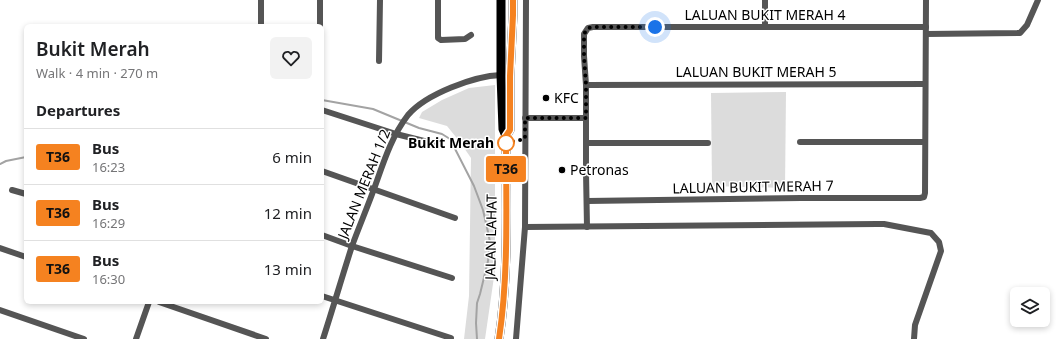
<!DOCTYPE html>
<html lang="en">
<head>
<meta charset="utf-8">
<style>
  :root { --surface:#fff; --page:#f2f2f2; --text:#202124; --muted:#757577; --line:#e0e0e0 }
  body { margin:0; font-family:"Noto Sans",sans-serif; background:var(--page); color:var(--text); height:100vh; display:flex; flex-direction:column; font-size:15px; white-space:nowrap }
  * { box-sizing:border-box; margin:0 }
  p { font-size:13px; color:var(--muted) }
  .icon { flex:none; width:22px; height:22px; fill:none; stroke:currentColor; stroke-width:2; stroke-linecap:round; stroke-linejoin:round }
  .map { position:relative; flex:1; overflow:hidden }
  .details { position:absolute; left:24px; top:24px; width:300px; height:280px; display:flex; flex-direction:column; background:var(--surface); border-radius:6px; box-shadow:0 2px 6px #0003 }
  .details>* { flex:none }
  .badge { padding:0 8px; border-radius:3px; font-size:14px; line-height:26px }
  .controls { position:absolute; left:1010px; top:287px; display:grid; gap:8px }
  .controls a { display:grid; place-items:center; width:40px; height:40px; border-radius:6px; background:var(--surface); box-shadow:0 2px 6px #0003; font-size:20px }
  .you { position:absolute; width:20px; height:20px; margin:-10px; border:3px solid #fff; border-radius:50%; background:#1a73e8; box-shadow:0 0 0 6px #1a73e833 }
  .map>.badge { position:absolute; translate:-50% -50%; box-shadow:0 0 0 2px #fff }
  h2 { padding:0 12px; font-size:15px; line-height:36px }
  .round { display:grid; place-items:center; flex:none; width:42px; height:42px; border-radius:6px; background:var(--page) }
  .head { display:flex; align-items:center; justify-content:space-between; height:68px; padding:0 12px }
  h1 { font-size:19px; font-weight:600; line-height:30px }
  ul { padding:0; list-style:none }
  li { display:flex; align-items:center; gap:12px; height:56px; padding:0 12px; border-top:1px solid var(--line) }
  li div { flex:1 }
  li b { display:block; font-size:15px }
  li em { font-style:normal }
  li .badge { min-width:44px; font-weight:700; text-align:center }
  .map>svg:first-child { display:block }
</style>
</head>
<body>
<div class="map">
<svg width="1062" height="339" viewBox="0 0 1062 339">
  <rect width="100%" height="100%" fill="#fff"/>
  <g fill="#dcdcdc">
    <polygon points="495,85 495,270 485,339 464,339 469,296 471,158 460,142 447,126 419,118 422,112 442,100 469,88"/>
    <polygon points="786,92 785,188 712,186 711,93"/>
  </g>
  <g fill="none" stroke-linecap="round" stroke-linejoin="round">
    <g stroke="#a3a3a3" stroke-width="2">
      <polyline points="322,100 373,109 419,128 442,134 450,139 474,186 483,210 488,232 490,242 488,261 480,294 477,303 476,323 477,339"/>
      <polyline points="0,164 6,161 26,157"/>
    </g>
    <g stroke="#555" stroke-width="6">
      <polyline points="261,0 261,26"/>
      <polyline points="438,0 438,38 441,40 465,39 471,35"/>
      <polyline points="320,26 320,0"/>
      <polyline points="765,27 765,0"/>
      <polyline points="926,34 1020,33 1027,25 1038,0"/>
      <polyline points="379,61 380,0"/>
      <polyline points="586,85 925,84"/>
      <polyline points="322,110 396,134 436,144"/>
      <polyline points="525,118 586,118"/>
      <polyline points="800,142 925,142"/>
      <polyline points="586,143 708,143"/>
      <polyline points="322,171 455,218"/>
      <polyline points="12,190 26,194"/>
      <polyline points="587,201 801,198 920,198 924,197 925,193 926,0"/>
      <polyline points="525,227 877,224 884,224 931,233 939,242 941,251 915,325 914,339"/>
      <polyline points="587,227 586,172 586,85 584,56 584,34 588,28 593,27 926,27"/>
      <polyline points="322,235 352,246 452,278"/>
      <polyline points="0,248 26,257"/>
      <polyline points="322,296 451,338"/>
      <polyline points="159,302 266,339"/>
      <polyline points="0,310 84,339"/>
      <polyline points="136,339 149,302"/>
      <path d="M323 339C333 308 342 277 352 246 359 227 367 208 374 189 383 164 391 137 408 115 426 94 474 76 501 75"/>
      <polyline points="516,339 525,227 526,0"/>
    </g>
    <g stroke="#000" stroke-width="9">
      <polyline points="501,0 501,75 503,129 506,136"/>
      <path d="M499 339C509 273 506 203 506 136L510 130V76L513 15V0"/>
    </g>
  </g>
  <g fill="none" stroke-linecap="round" stroke-linejoin="round">
    <defs>
      <path id="line" d="M499 339C509 273 506 203 506 136L510 130V76L513 15V0"/>
    </defs>
    <use href="#line" stroke="#fff" stroke-width="9"/>
    <use href="#line" stroke="#f58220" stroke-width="6"/>
    <polyline stroke="#000" stroke-width="4" stroke-dasharray="0 7.2" points="506,143 525,139 525,118 586,118 586,85 584,56 584,34 588,28 593,27 655,27"/>
  </g>
  <g fill="#000" stroke="#fff" stroke-width="1.5">
    <circle cx="546" cy="98" r="4"/>
    <circle cx="562" cy="170" r="4"/>
  </g>
  <circle fill="#fff" stroke="#f58220" stroke-width="2" cx="506" cy="143" r="8"/>
  <g text-anchor="middle" stroke-width="3" stroke-linejoin="round" paint-order="stroke">
    <g font-size="14" fill="#000" stroke="#fff">
      <text x="765" y="20">LALUAN BUKIT MERAH 4</text>
      <text x="756" y="77">LALUAN BUKIT MERAH 5</text>
      <text transform="translate(364 184) rotate(-68)" y="5">JALAN MERAH 1/2</text>
      <text transform="translate(753 187) rotate(-1)" y="5">LALUAN BUKIT MERAH 7</text>
      <text transform="translate(491 237) rotate(-89)" y="5">JALAN LAHAT</text>
    </g>
    <g font-size="14" fill="#000" stroke="#fff" text-anchor="start">
      <text x="554" y="103">KFC</text>
      <text x="570" y="175">Petronas</text>
    </g>
    <g font-size="14" font-weight="bold" fill="#000" stroke="#fff" text-anchor="end">
      <text x="494" y="148">Bukit Merah</text>
    </g>
  </g>
</svg>
<div class="controls">
<a><svg class="icon" aria-label="layers" viewBox="0 0 24 24"><path d="M12 4l9 5-9 5-9-5zM3 14l9 5 9-5"/></svg></a>
</div>
<div class="you" style="left:655px;top:27px"></div>
<b class="badge" style="left:506px;top:169px;background:#f58220;color:#111">T36</b>
<section class="details">
<div class="head"><div><h1>Bukit Merah</h1><p>Walk · 4 min · 270 m</p></div><a class="round"><svg class="icon" aria-label="heart" viewBox="0 0 24 24"><path d="M12 20l-8-8c-3-5 5-10 8-4 3-6 11-1 8 4z"/></svg></a></div>
<h2>Departures</h2>
<ul>
<li><span class="badge" style="background:#f58220;color:#111">T36</span><div><b>Bus</b><p>16:23</p></div><em>6 min</em></li>
<li><span class="badge" style="background:#f58220;color:#111">T36</span><div><b>Bus</b><p>16:29</p></div><em>12 min</em></li>
<li><span class="badge" style="background:#f58220;color:#111">T36</span><div><b>Bus</b><p>16:30</p></div><em>13 min</em></li>
</ul>
</section>
</div>
</body>
</html>
